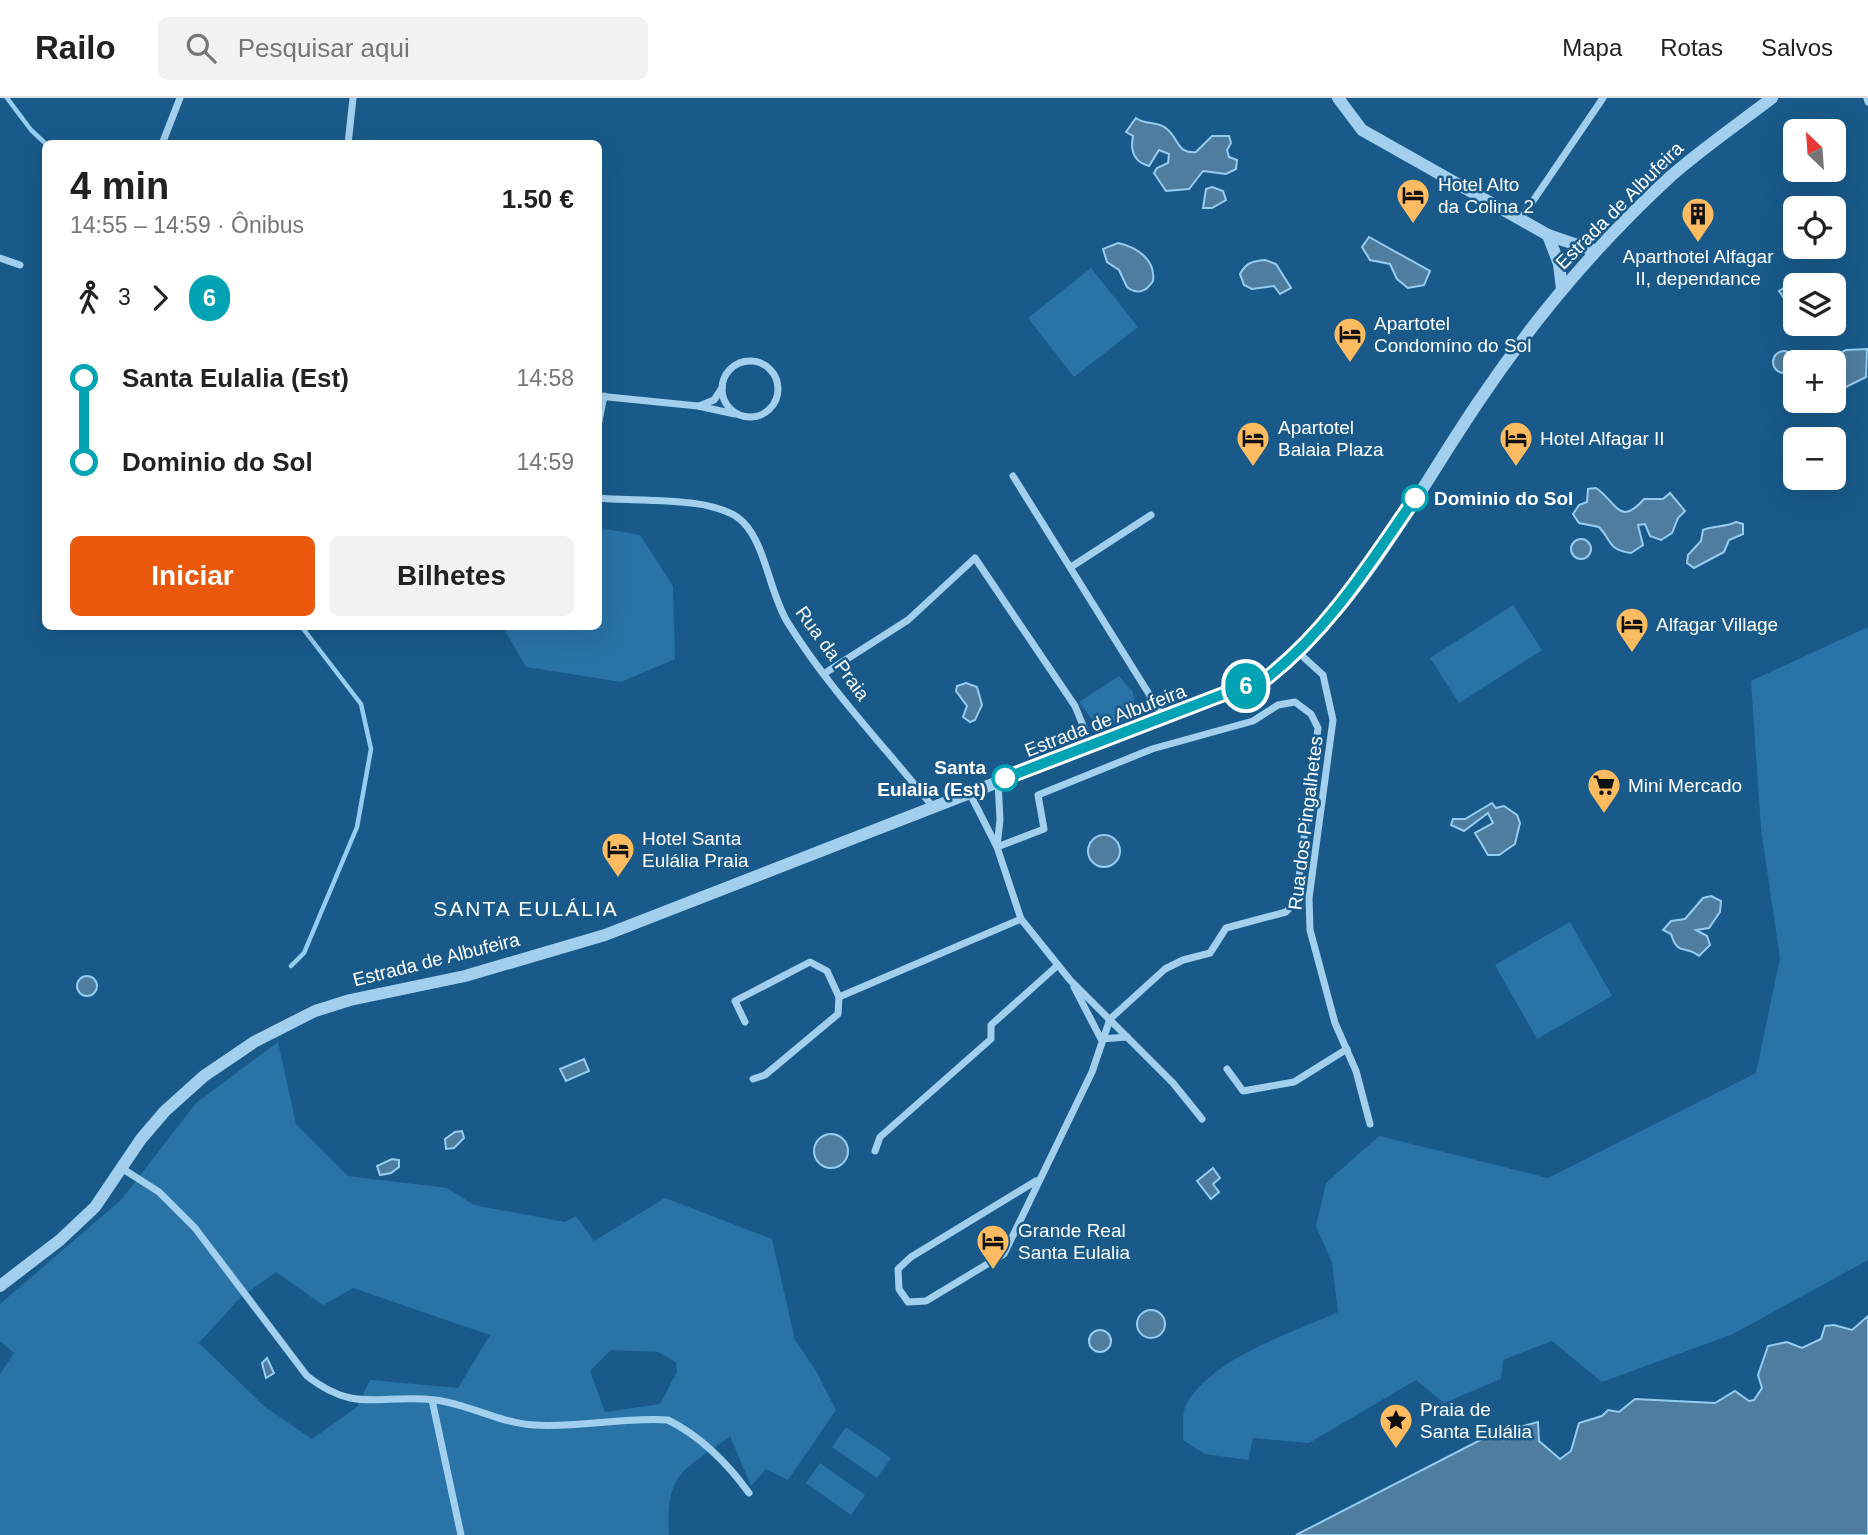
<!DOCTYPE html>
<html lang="pt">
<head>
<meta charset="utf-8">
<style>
  :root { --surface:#fff; --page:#f2f2f2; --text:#222; --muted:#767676; --line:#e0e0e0; --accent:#ea580c }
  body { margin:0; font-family:Arial,sans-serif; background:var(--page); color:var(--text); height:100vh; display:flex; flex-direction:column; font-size:26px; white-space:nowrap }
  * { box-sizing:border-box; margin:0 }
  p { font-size:23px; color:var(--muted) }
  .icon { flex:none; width:38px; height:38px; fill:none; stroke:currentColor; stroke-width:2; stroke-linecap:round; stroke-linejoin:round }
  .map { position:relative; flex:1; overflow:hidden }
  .panel { position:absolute; left:42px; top:42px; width:560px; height:490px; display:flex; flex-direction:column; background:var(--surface); border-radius:10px; box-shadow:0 7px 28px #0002 }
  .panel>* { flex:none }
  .badge { padding:0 14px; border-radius:23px; font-size:24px; line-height:46px }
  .needle { width:46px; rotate:335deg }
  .buttons { position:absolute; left:1783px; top:21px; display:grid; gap:14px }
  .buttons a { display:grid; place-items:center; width:63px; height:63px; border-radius:10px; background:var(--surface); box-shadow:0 7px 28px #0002; font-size:35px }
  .map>.badge { position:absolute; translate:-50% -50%; box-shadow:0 0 0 4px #fff }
  .legs { display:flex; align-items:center; gap:10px; height:77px; padding:0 28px; font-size:23px }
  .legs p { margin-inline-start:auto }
  .overview { display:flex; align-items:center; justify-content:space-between; height:119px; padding:0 28px }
  h1 { font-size:38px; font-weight:700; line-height:52px }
  .action { display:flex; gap:14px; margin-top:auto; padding:14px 28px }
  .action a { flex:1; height:80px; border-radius:10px; background:var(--accent); color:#fff; font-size:28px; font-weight:700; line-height:80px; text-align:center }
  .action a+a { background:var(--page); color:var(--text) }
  ul { padding:0 28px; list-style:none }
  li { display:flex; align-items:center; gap:24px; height:84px; font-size:26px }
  li i { display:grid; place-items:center; width:10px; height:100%; margin:0 9px; background:currentColor }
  li i::after { content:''; width:18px; height:18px; margin:-9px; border:5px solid; border-radius:50%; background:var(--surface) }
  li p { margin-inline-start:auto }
  li:first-child i { background:linear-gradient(#0000 50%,currentColor 0) }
  li:last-child i { background:linear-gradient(currentColor 50%,#0000 0) }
  header { display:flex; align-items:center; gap:42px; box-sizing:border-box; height:98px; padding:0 35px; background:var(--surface); border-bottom:2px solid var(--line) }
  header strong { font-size:33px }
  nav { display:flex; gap:38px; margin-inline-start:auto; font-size:24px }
  .search { width:490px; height:63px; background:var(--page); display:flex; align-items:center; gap:18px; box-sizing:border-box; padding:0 24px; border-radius:10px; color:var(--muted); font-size:26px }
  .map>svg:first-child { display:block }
</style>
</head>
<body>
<header>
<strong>Railo</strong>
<div class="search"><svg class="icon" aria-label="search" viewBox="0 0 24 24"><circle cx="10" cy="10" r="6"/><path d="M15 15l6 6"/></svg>Pesquisar aqui</div>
<nav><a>Mapa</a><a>Rotas</a><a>Salvos</a></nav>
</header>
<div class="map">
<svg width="1868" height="1437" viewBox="0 0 1868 1437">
  <rect width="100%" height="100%" fill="#195a8a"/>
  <g fill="#2973a6" fill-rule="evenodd">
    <polygon points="1091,170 1138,229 1074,279 1028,220"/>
    <polygon points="599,430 640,437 673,488 675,561 621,584 526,569 503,529 598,528"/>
    <polygon points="1513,507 1542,552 1459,605 1430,560"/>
    <path d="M1868 529V1162L1733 1236 1602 1284 1552 1243 1503 1262 1501 1281 1444 1305 1416 1282 1309 1345 1253 1340 1248 1362 1205 1356 1183 1342C1184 1332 1181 1314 1187 1305 1214 1259 1290 1236 1338 1214L1332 1165 1316 1128 1326 1085 1379 1038 1548 1080 1756 975 1780 860 1761 731 1751 583Z"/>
    <polygon points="1119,578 1133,594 1136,617 1100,632 1079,604"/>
    <polygon points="1570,824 1612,898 1537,941 1495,867"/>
    <path d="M278 944 296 1026 348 1078 447 1090 474 1107 565 1124 576 1118 594 1143 665 1100 772 1141 795 1242 815 1271 836 1312 788 1382 766 1371 751 1388 730 1338C684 1374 666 1371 669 1437H0V1276L14 1255 0 1243V1206L121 1102 196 1005ZM276 1174 323 1207 353 1190 490 1237 458 1290 370 1282 357 1309 312 1341 265 1309 199 1245 239 1201ZM611 1252 658 1254 676 1264 677 1274 660 1306 605 1314 590 1273Z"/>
    <polygon points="846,1329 891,1360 877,1380 832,1349"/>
    <polygon points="820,1365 865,1397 851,1417 806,1385"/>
  </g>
  <g fill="#4f7d9f" stroke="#95ccf0" stroke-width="2">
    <path d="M1136 20C1146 28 1157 22 1167 31 1179 41 1177 56 1196 54L1212 38H1229L1231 45 1227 52 1229 59 1237 62 1236 71 1226 76 1203 73 1189 91 1166 93 1154 75 1157 70 1168 65 1169 56 1159 52 1149 68C1134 64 1130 53 1133 38L1126 34Z"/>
    <polygon points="1212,89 1223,93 1226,102 1212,110 1203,110 1206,91"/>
    <polygon points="1369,139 1430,173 1424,187 1408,190 1397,181 1390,166 1370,162 1362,149"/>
    <path d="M1118 145C1136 149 1156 161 1153 183 1146 194 1137 197 1127 189L1119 172 1107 164 1103 151Z"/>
    <path d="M1265 162 1276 166 1291 190 1280 196 1274 188 1252 191 1244 187 1240 176C1246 165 1252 163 1265 162Z"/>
    <polygon points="1794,183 1797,187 1795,216 1779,193"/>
    <polygon points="1867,251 1866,279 1834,295 1834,264 1821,264 1846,252"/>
    <circle cx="1784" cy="264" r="11"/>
    <path d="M1596 390C1616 403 1619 430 1644 401H1663L1670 395 1685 413 1678 420 1672 435 1661 442 1650 438 1645 426 1638 427 1643 447 1631 455C1607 451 1613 444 1599 429L1579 425 1573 416 1579 407 1587 404 1588 391Z"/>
    <path d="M1736 424 1743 426V436L1729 442 1724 454 1694 470 1687 465 1688 457 1701 443 1703 432C1714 427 1724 430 1736 424Z"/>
    <circle cx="1581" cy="451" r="10"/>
    <polygon points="966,585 977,589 982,607 975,622 970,624 963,619 967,608 956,593 957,588"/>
    <polygon points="1492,705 1496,710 1504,708 1517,717 1520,725 1515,746 1499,757 1488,757 1475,735 1493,725 1488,715 1464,733 1451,727 1453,721 1465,721"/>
    <circle cx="1104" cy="753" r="16"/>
    <path d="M1711 798 1721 803 1720 814 1709 830 1696 832 1707 838 1710 847 1699 858C1685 846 1678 859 1671 836L1663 832 1671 823 1685 821 1703 800Z"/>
    <circle cx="87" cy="888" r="10"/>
    <polygon points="584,961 589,973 566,983 560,971"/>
    <polygon points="462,1033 464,1040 454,1050 446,1051 445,1041 455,1034"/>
    <circle cx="831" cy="1053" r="17"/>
    <polygon points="392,1061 399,1062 399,1069 391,1075 380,1077 377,1068"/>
    <polygon points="1213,1070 1220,1080 1213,1086 1219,1094 1211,1101 1197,1083"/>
    <circle cx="1151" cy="1226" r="14"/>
    <polygon points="1868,1218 1868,1437 1296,1437 1490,1337 1538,1324 1539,1343 1560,1361 1571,1353 1579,1325 1602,1318 1608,1312 1619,1314 1635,1301 1715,1305 1735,1293 1749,1303 1754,1302 1762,1290 1758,1277 1768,1248 1787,1244 1802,1250 1821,1241 1825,1228 1834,1227 1852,1232"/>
    <circle cx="1100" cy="1243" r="11"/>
    <polygon points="267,1260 274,1275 266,1280 262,1265"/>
  </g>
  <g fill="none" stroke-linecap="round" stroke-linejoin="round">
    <g stroke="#95ccf0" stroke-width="4.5">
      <polyline points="7,0 31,32 46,46"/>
      <polyline points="291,868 304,855 357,729 371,651 361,606 301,528"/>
    </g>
    <g stroke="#a2cfed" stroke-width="7">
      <polyline points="1867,0 1868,4"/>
      <polyline points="162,46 180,0"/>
      <polyline points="348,46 353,0"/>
      <polyline points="1520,122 1603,0"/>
      <polyline points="0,160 20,167"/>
      <circle cx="750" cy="291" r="28"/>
      <polyline points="598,298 698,308 735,316"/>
      <polyline points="699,308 714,302 722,290"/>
      <polyline points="598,328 604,298"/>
      <polyline points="1013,378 1164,620"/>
      <path d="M598 400C635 404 717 397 743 424 766 447 770 497 788 525 829 591 885 649 933 709"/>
      <polyline points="1071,469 1151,417"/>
      <polyline points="1299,555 1323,577 1333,622 1309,800 1310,832 1335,925 1356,973 1370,1026"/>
      <polyline points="825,575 908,522 975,460 1075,608 1084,630 1048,645"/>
      <polyline points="969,694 997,749 1021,821 1070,882 1173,985 1202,1021"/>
      <polyline points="997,748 1000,722 998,683"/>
      <polyline points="997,749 1044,731 1038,697 1152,651 1253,623 1278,607 1295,604 1311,616 1318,630 1296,803 1286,814 1226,830 1210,855 1183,862 1165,871 1110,921 1092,974 1004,1156 926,1203 908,1204 899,1191 898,1171 911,1159 1036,1083"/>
      <polyline points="1074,889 1101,941 1127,939"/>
      <polyline points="745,924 735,903 810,864 827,873 839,899"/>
      <polyline points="1227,971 1243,993 1294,984 1347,951"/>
      <polyline points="753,981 765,977 838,916 839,899 1021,821"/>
      <polyline points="875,1053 880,1039 991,941 991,927 1058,867"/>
      <path d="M123 1071 159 1094 195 1130 307 1278C357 1317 380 1295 435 1302 469 1306 499 1325 534 1327 578 1330 623 1319 668 1322 700 1338 728 1366 749 1395"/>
      <polyline points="432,1302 461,1437"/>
    </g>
    <g stroke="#a2cfed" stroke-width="12">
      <polyline points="1338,0 1362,32 1548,137 1595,153"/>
      <polyline points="1548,137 1559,166 1562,191"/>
      <path d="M0 1188 60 1142 95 1109 141 1041 165 1013 204 978 254 944 315 913 350 902 465 878 605 837 1268 579C1360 509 1415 397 1479 303 1534 221 1598 145 1671 78 1703 50 1738 26 1772 0"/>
    </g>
  </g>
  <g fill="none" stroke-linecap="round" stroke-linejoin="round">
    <defs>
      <path id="line-1" d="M1005 680 1268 579C1330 530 1370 465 1415 400"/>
    </defs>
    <use href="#line-1" stroke="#fff" stroke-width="16"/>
    <use href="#line-1" stroke="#00a3b4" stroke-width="10"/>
  </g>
  <defs>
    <symbol id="hotel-pin" viewBox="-11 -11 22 30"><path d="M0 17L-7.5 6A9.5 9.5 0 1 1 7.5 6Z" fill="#ffbb5f" stroke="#195a8a"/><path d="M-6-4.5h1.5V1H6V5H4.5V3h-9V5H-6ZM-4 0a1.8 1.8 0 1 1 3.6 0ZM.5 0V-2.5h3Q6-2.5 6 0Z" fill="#111"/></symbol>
    <symbol id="building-pin" viewBox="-11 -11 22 30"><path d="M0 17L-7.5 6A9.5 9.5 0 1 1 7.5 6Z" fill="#ffbb5f" stroke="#195a8a"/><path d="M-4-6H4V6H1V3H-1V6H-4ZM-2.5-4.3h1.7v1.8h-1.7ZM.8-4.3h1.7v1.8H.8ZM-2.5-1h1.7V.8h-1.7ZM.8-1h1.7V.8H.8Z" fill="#111"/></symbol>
    <symbol id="supermarket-pin" viewBox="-11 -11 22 30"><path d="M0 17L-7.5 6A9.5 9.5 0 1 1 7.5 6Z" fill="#ffbb5f" stroke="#195a8a"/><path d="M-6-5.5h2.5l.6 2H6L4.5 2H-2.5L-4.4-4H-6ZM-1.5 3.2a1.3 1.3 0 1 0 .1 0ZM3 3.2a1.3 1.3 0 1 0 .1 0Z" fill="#111"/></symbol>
    <symbol id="sight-pin" viewBox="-11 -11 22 30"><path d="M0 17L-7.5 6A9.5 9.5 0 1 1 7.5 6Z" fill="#ffbb5f" stroke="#195a8a"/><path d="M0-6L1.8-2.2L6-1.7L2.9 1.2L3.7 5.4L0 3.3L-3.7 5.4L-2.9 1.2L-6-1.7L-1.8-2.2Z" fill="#111"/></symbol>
  </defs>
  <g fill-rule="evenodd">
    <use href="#hotel-pin" x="1394" y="78" width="38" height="52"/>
    <use href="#building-pin" x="1679" y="97" width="38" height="52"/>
    <use href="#hotel-pin" x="1331" y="217" width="38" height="52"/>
    <use href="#hotel-pin" x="1234" y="321" width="38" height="52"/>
    <use href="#hotel-pin" x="1497" y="321" width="38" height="52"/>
    <use href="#hotel-pin" x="1613" y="507" width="38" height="52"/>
    <use href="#supermarket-pin" x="1585" y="668" width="38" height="52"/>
    <use href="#hotel-pin" x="599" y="732" width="38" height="52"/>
    <use href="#hotel-pin" x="974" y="1124" width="38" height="52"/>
    <use href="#sight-pin" x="1377" y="1303" width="38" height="52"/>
  </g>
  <g fill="#fff" stroke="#00a3b4" stroke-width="3.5">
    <circle cx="1415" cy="400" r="12"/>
    <circle cx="1005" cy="680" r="12"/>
  </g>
  <g text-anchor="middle" stroke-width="5" stroke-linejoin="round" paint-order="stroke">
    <g font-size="19" fill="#fff" stroke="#195a8a" text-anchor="start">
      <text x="1438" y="93">Hotel Alto<tspan x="1438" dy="22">da Colina 2</tspan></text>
      <text x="1698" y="165" text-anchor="middle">Aparthotel Alfagar<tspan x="1698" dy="22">II, dependance</tspan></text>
      <text x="1374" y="232">Apartotel<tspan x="1374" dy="22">Condomíno do Sol</tspan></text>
      <text x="1278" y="336">Apartotel<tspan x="1278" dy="22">Balaia Plaza</tspan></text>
      <text x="1540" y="347">Hotel Alfagar II</text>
      <text x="1656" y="533">Alfagar Village</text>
      <text x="1628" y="694">Mini Mercado</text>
      <text x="642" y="747">Hotel Santa<tspan x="642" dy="22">Eulália Praia</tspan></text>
      <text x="1018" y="1139">Grande Real<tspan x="1018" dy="22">Santa Eulalia</tspan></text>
      <text x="1420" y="1318">Praia de<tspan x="1420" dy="22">Santa Eulália</tspan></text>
    </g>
    <g font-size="19" fill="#fff" stroke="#195a8a">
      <text transform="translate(1619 107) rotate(-45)" y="7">Estrada de Albufeira</text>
      <text transform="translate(833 555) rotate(54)" y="7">Rua da Praia</text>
      <text transform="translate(1105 622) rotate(-21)" y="7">Estrada de Albufeira</text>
      <text transform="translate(1305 725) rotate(-83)" y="7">Rua dos Pingalhetes</text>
      <text transform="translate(436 861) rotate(-14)" y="7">Estrada de Albufeira</text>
    </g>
    <g font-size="19" font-weight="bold" fill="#fff" stroke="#195a8a" text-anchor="start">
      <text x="1434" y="407">Dominio do Sol</text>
      <text x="986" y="676" text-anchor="end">Santa<tspan x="986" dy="22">Eulalia (Est)</tspan></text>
    </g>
    <g font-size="21" letter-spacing="2" fill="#fff" stroke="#195a8a">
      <text x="526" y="818">SANTA EULÁLIA</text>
    </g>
  </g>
</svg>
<div class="buttons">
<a><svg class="needle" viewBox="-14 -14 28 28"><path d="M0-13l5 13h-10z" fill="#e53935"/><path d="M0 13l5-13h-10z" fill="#767676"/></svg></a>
<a><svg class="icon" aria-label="locate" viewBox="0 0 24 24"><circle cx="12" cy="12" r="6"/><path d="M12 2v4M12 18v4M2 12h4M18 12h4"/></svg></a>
<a><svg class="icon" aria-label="layers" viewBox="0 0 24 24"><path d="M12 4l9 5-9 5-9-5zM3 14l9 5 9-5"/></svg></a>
<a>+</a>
<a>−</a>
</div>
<b class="badge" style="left:1246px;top:588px;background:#00a3b4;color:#fff">6</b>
<section class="panel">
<div class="overview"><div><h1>4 min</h1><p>14:55 – 14:59 · Ônibus</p></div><b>1.50 €</b></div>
<div class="legs"><svg class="icon" aria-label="walk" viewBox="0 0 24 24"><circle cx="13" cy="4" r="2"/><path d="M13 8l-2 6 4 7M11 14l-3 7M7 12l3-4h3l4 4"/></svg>3<svg class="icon" aria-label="forward" viewBox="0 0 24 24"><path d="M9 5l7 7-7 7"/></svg><b class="badge" style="background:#00a3b4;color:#fff">6</b></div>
<ul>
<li><i style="color:#00a3b4"></i><b>Santa Eulalia (Est)</b><p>14:58</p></li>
<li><i style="color:#00a3b4"></i><b>Dominio do Sol</b><p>14:59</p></li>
</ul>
<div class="action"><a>Iniciar</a><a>Bilhetes</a></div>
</section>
</div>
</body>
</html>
